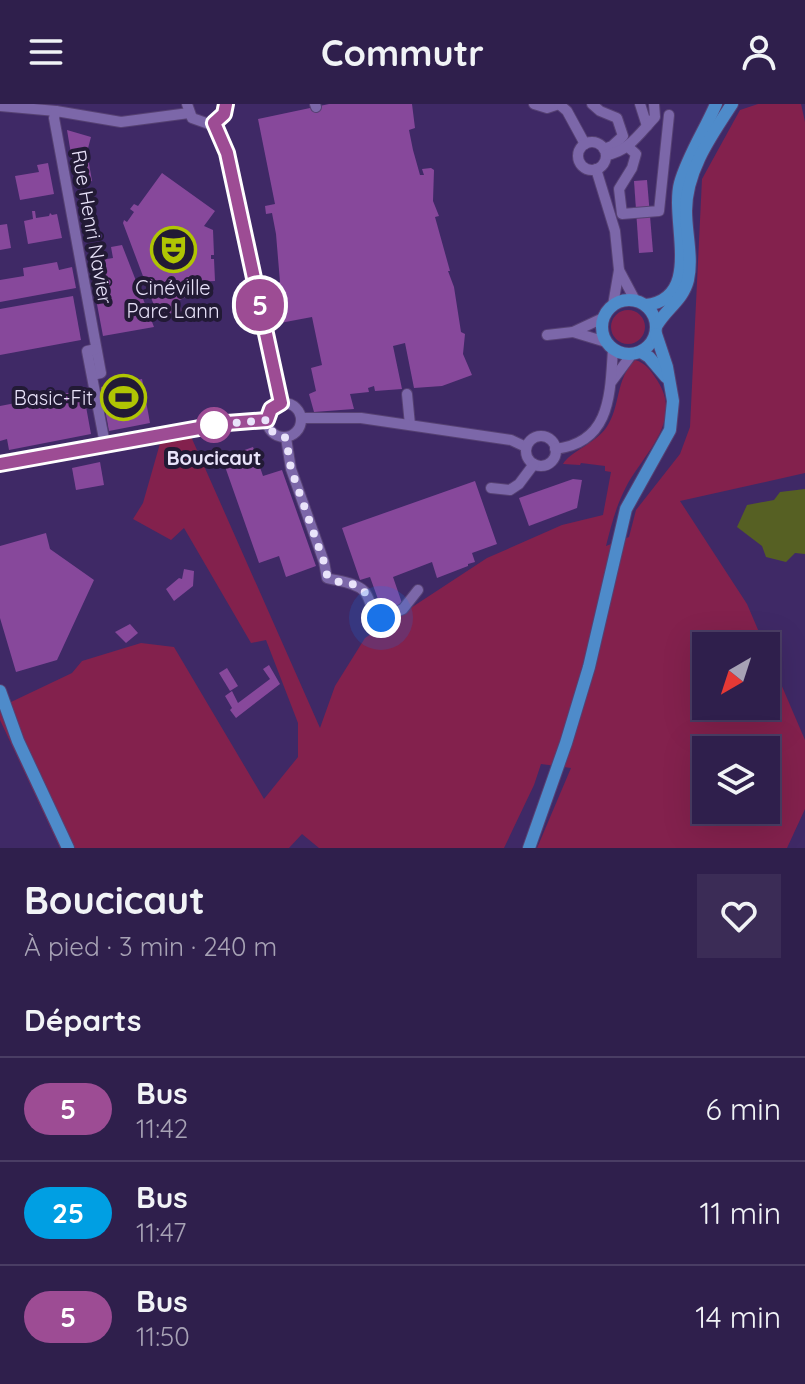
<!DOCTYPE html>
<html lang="fr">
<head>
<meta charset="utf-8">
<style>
  :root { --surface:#2f1f4c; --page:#3b2c56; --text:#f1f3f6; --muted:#a7a2b5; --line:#4a3d64 }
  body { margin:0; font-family:Quicksand,sans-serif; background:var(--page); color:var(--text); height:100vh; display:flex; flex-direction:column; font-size:30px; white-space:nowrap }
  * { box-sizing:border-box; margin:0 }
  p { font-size:26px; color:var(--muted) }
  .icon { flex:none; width:44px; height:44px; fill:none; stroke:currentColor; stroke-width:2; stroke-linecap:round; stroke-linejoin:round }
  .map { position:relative; height:744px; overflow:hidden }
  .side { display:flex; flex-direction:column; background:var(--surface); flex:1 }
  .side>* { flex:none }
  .badge { padding:0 16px; border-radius:26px; font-size:28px; line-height:52px }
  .needle { width:52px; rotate:219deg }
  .tools { position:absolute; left:692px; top:528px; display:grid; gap:16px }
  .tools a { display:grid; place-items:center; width:88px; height:88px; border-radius:0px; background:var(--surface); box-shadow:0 8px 32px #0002,0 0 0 2px var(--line); font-size:40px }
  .you { position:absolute; width:40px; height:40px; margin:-20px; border:6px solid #fff; border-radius:50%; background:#1a73e8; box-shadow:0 0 0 12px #1a73e833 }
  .map>.badge { position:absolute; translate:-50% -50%; box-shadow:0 0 0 4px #fff }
  h2 { padding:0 24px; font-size:30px; line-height:72px }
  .round { display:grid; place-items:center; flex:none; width:84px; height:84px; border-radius:0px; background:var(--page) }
  .head { display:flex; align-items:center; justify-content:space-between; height:136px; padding:0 24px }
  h1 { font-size:38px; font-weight:700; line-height:60px }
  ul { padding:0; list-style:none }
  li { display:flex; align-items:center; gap:24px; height:104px; padding:0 24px; border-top:2px solid var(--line) }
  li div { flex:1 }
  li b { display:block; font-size:30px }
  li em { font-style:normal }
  li .badge { min-width:88px; font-weight:700; text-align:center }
  header { display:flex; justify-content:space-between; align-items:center; height:104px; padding:0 24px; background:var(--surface); font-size:36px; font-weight:700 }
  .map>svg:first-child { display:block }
</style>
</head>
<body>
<header><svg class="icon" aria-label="menu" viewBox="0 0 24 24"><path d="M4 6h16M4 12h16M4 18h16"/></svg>Commutr<svg class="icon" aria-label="person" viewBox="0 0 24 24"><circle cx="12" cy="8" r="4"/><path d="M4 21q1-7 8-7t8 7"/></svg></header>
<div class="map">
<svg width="805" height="744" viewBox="0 0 805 744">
  <rect width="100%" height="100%" fill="#3f2966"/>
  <g fill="#83214d" fill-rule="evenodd">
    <path d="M758 0H801L805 18V369L680 397 747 500 765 542H706V602H766V545L805 636V705L787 744H537L571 664 541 660 534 681 504 744H319L302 730 289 744H60L0 616V599L11 598 72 569 82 557 141 539 174 543 264 695 298 653V619L266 536 251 539 184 424 171 436 133 415 143 399 161 336 189 328 320 624 335 582 365 534 487 454 562 421 603 411 611 368 605 367V362L581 359 580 361 563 360C570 348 594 340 606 324 621 303 615 275 635 256 646 259 651 267 657 276 684 317 644 349 626 383 616 402 611 422 606 442L629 433 636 406 680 350 690 323 702 75 740 6ZM706 646H766V706H706Z"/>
    <circle cx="628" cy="223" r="17"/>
  </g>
  <polygon fill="#566023" points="805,385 805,450 795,449 786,458 766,453 762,442 737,423 747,401 774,396 780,388"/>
  <g fill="#87489b">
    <polygon points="329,0 412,0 415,24 409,26 413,46 420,71 424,71 422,65 431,64 434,66 433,97 439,112 435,113 450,167 448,167 454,183 461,228 465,230 463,250 472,271 442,282 414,284 405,239 393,242 402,285 375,287 374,282 368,284 369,288 350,290 354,305 314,308 309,290 316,287 311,264 322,261 312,213 280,219 273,180 280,178 276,130 272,109 266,110 265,102 275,100 258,15"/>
    <polygon points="67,26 91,33 87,48 92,77 76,80"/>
    <polygon points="48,59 54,90 20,96 15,72 39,68 37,61"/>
    <polygon points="162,69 215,107 204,122 213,126 214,151 211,151 211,155 214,155 215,177 195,178 190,191 178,197 182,207 158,212 123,119 124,116 127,118 134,108 130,105 134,100 138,102"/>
    <polygon points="647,76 653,148 639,149 634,77"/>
    <polygon points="32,107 35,107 36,114 49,112 50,109 52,111 57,110 62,134 28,140 24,117 33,115"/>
    <polygon points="7,120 11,144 0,146 0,121"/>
    <polygon points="122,141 154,223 103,232 89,158 113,154 111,143"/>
    <polygon points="57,158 59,166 72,163 76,184 0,198 0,176 24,172 23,164"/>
    <polygon points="73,192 81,236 0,251 0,205"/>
    <polygon points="142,275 150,319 109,327 101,283"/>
    <polygon points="83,286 91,330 9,346 7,335 0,337 0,302"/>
    <polygon points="253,343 263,372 282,366 316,462 286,473 279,452 259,459 222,354"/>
    <polygon points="100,358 104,381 76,386 72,364"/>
    <polygon points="573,375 582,376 577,404 529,422 519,394"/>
    <polygon points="475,377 497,440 472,449 475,458 468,460 468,462 437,474 432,458 393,473 403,502 383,509 370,473 360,476 342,424"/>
    <polygon points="46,429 50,445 94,476 57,556 16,568 0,514 0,442"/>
    <polygon points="184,465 194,467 193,482 174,497 166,485 179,474 182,475"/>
    <polygon points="130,520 138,529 126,539 115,528"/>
    <polygon points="269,561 280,580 236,614 230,606 232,604 225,592 232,587 238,599 270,575 263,565"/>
    <polygon points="227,564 238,582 230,587 219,569"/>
  </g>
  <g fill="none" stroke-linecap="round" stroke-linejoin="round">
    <defs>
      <g id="minor">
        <polyline points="187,0 192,14 209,20 220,15 226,0"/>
        <polyline points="315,0 316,3"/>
        <polyline points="534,0 547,4 559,0"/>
        <polyline points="559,0 567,7 585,40"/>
        <polyline points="592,0 600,7 617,14 623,32 612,42 604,45"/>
        <polyline points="640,0 647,22"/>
        <polyline points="0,2 56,7 121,18 189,9"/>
        <polyline points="56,7 54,14 101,269 92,271"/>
        <polyline points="214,19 227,49 281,299"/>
        <circle cx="592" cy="52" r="14"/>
        <polyline points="627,42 636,50 632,64 619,85 622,110 659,107 669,11"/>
        <path d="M606 51C628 48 640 29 655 13L654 0"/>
        <polyline points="596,65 615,127 619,166 613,201"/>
        <polyline points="619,166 635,196"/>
        <polyline points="573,228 606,238"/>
        <polyline points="547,231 573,228 603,214"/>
        <polyline points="96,245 87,247 105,340"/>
        <polyline points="612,277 632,250"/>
        <polyline points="407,290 410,321"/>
        <circle cx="284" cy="316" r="17"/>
        <polyline points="302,314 361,314 511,336 526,343"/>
        <circle cx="541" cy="347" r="15"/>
        <path d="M286 334 291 365 324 458 327 474C337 477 355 478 364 487 372 496 369 508 381 514L403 505 418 486"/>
        <path d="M555 345C611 339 610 290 613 245"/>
        <polyline points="0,360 227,319 267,316"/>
        <polyline points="491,384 510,386 519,380 534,360"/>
      </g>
      <g id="major">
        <circle cx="629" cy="223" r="27"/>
        <path d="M646 201C704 194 670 117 680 79 688 51 705 26 716 0"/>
        <path d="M657 221C667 204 683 196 688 176 693 154 686 129 686 107 686 67 711 32 732 0"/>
        <polyline points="641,248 649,253 666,273"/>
        <polyline points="0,587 18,637 68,744"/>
        <polyline points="529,744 566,639 589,563 626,405 670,326 673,297 667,263 656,230"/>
      </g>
    </defs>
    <use href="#minor" stroke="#564173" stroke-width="12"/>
    <use href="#major" stroke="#564173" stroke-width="14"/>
    <use href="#minor" stroke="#7c67a9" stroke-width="10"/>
    <use href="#major" stroke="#4e8bca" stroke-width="12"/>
  </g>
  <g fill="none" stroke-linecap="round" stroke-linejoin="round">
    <defs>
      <polyline id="line" points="0,360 227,319 267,316 271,305 281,299 227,49 214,19 224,10 226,0"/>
    </defs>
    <use href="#line" stroke="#fff" stroke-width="18"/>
    <use href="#line" stroke="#9d4c94" stroke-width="12"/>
    <path stroke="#e9e3fa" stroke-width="8" stroke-dasharray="0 14.4" d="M214 321H211L267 316 273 329 286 334 291 365 324 458C326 488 346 471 363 486 371 495 369 507 381 514"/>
  </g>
  <defs>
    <symbol id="theatre-ring" viewBox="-11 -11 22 22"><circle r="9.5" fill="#221a35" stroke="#b0c503" stroke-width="1.5"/><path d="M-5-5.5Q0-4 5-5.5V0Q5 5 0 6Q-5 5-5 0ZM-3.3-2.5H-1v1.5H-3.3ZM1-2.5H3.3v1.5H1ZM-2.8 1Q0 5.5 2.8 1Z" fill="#b0c503"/></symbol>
    <symbol id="stadium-ring" viewBox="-11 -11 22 22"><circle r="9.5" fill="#221a35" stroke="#b0c503" stroke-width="1.5"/><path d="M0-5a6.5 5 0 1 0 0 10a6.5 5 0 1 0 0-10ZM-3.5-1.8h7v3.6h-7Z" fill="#b0c503"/></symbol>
  </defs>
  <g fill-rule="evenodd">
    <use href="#theatre-ring" x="148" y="120" width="51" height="51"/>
    <use href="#stadium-ring" x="98" y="268" width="51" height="51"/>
  </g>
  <circle fill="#fff" stroke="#9d4c94" stroke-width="4" cx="214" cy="321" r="16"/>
  <g text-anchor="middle" stroke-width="8" stroke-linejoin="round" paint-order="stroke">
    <g font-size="20" fill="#e9e3fa" stroke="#221a35">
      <text transform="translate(92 123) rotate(80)" y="7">Rue Henri Navier</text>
    </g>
    <g font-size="20" fill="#e9e3fa" stroke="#221a35">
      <text x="173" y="191">Cinéville<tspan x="173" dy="23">Parc Lann</tspan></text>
      <text x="93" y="301" text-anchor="end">Basic-Fit</text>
    </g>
    <g font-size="20" font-weight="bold" fill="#e9e3fa" stroke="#221a35">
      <text x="214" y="361">Boucicaut</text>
    </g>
  </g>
</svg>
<div class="tools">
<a><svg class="needle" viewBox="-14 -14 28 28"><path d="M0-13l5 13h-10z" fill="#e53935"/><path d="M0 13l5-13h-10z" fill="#a7a2b5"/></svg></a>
<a><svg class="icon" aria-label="layers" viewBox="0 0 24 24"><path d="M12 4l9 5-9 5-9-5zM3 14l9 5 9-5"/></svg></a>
</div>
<div class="you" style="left:381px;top:514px"></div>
<b class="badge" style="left:260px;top:201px;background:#9d4c94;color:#fff">5</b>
</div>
<section class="side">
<div class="head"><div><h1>Boucicaut</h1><p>À pied · 3 min · 240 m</p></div><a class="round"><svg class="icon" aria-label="heart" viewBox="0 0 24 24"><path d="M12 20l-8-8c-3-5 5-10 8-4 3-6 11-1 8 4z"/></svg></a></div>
<h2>Départs</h2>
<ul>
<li><span class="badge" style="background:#9d4c94;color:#fff">5</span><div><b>Bus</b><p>11:42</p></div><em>6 min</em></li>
<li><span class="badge" style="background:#009fe3;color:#fff">25</span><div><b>Bus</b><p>11:47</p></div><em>11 min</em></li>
<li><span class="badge" style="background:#9d4c94;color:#fff">5</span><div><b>Bus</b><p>11:50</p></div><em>14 min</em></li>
</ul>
</section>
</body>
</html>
